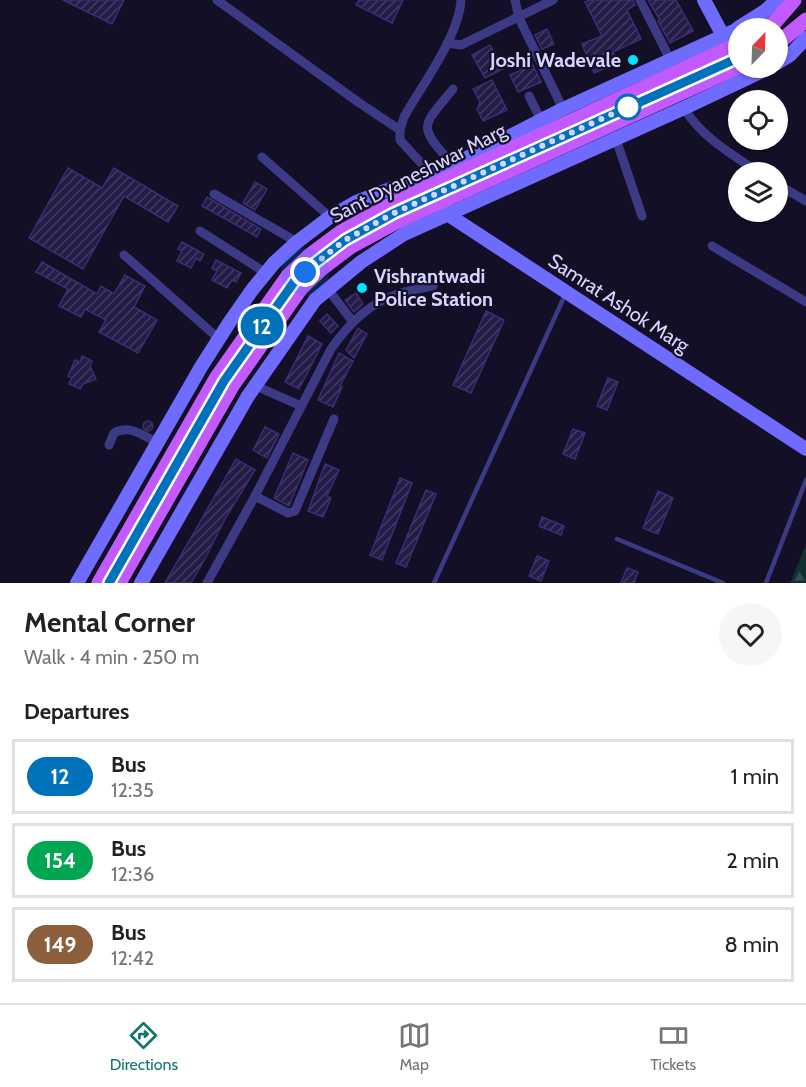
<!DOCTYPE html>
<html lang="en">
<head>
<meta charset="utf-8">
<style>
  :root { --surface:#fff; --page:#f6f6f6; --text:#222; --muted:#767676; --line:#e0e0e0; --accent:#0f766e }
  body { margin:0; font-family:Cabin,sans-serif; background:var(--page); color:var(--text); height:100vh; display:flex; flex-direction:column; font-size:22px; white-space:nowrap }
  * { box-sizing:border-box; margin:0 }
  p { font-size:20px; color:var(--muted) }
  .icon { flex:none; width:33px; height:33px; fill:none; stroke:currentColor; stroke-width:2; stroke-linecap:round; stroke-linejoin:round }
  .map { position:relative; height:583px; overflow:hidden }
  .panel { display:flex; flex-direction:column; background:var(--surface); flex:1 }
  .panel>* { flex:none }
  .badge { padding:0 12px; border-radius:20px; font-size:21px; line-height:39px }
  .needle { width:39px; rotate:23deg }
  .tools { position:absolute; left:728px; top:18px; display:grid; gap:12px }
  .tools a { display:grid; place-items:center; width:60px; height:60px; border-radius:50%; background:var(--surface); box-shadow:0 2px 4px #0004; font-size:30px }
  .you { position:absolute; width:30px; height:30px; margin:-15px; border:4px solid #fff; border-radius:50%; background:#1a73e8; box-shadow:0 0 0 9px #1a73e833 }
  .map>.badge { position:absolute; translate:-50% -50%; box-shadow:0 0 0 3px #fff }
  h2 { padding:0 24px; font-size:22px; line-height:54px }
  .round { display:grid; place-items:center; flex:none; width:63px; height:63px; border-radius:32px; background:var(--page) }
  .overview { display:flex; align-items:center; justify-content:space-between; height:102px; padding:0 24px }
  h1 { font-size:28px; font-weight:700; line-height:45px }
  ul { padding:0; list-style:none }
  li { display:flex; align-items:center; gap:18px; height:75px; margin:0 12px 9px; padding:0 12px; border:3px solid var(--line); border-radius:0px }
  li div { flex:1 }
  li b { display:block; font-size:22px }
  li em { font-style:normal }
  li .badge { min-width:66px; font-weight:700; text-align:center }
  .dock { display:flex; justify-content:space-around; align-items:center; height:84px; border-top:2px solid var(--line); background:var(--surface); font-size:16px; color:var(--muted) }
  .dock a { display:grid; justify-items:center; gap:3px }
  .dock .active { color:var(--accent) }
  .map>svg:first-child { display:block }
</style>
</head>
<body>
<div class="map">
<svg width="806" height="583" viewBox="0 0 806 583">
  <defs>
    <pattern id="forest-firs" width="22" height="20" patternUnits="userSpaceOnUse" patternTransform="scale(1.5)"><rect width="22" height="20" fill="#12302f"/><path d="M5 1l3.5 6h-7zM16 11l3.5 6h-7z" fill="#344d4e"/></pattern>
    <pattern id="building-hatch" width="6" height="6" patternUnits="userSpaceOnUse" patternTransform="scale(1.5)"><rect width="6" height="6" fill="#241b47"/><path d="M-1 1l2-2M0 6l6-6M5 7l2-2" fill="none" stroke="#433b63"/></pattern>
  </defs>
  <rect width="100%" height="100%" fill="#130f26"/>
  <polygon fill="url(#forest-firs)" points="806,545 806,583 790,583"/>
  <g fill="url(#building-hatch)" stroke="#3b2d73" stroke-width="1.5">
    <polygon points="63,0 124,0 112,24"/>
    <polygon points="359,0 403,0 392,23 356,5"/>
    <polygon points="590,0 633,0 635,5 627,10 641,39 613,52 618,63 594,73 582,44 602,36 585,2"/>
    <polygon points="648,0 676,0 693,31 670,43 658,21 660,20"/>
    <polygon points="547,29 554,44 542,49 535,35"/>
    <polygon points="490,45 503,69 485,78 472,55"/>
    <polygon points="533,65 541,82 518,92 510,75"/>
    <polygon points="492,80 507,110 483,121 477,109 480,102 473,89"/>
    <polygon points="68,168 102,188 114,168 178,206 168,222 124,196 83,269 29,238"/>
    <polygon points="255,182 267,189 255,210 243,203"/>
    <polygon points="207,197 261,229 257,237 202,206"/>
    <polygon points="182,242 204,254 200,261 196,258 191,268 177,261 182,251 178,249"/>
    <polygon points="216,260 241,273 236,282 232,280 227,288 212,280 217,271 212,268"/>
    <polygon points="42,262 97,294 101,286 114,294 125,275 145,286 134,307 157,320 138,353 99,332 106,320 85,309 81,317 59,306 68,289 36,272"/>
    <polygon points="356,293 363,304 354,312 345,300"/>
    <polygon points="486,311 504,320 471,393 453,385"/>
    <polygon points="327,314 338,326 331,333 320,321"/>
    <polygon points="358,328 367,334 354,358 346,350"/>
    <polygon points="308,336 322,344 299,389 285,382"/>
    <polygon points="339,353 353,361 340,386 342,387 333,407 318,400"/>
    <polygon points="82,356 92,361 90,366 96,379 83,384 80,389 69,384 72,378 68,376 75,360 80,362"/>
    <polygon points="608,378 618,382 607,410 597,406"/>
    <circle cx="148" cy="426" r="5"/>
    <polygon points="265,427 279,434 267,458 253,450"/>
    <polygon points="573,429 585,433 575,459 563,454"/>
    <polygon points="293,453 308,460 289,506 274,498"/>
    <polygon points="236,459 255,470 225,519 206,557 191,583 165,583"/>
    <polygon points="325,464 339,470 327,496 331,498 323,517 308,511"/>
    <polygon points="400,478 412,483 382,560 370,555"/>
    <polygon points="426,490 436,494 406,567 396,563"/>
    <polygon points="658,491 673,498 658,534 643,528"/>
    <polygon points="542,517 564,526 561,535 539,526"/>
    <polygon points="537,556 549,561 541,581 529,576"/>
    <polygon points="627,568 638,572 634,583 621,583"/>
  </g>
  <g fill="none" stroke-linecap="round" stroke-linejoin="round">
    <g stroke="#3d3a85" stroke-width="4.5">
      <path d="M266 320C276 307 285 291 296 280 357 219 444 190 521 155 592 123 662 92 733 60"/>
      <polyline points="617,539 723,583"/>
      <polyline points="109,583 224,381 253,339"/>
      <polyline points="434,583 565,295"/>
      <polyline points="766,583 806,480"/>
    </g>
    <g stroke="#3d3a85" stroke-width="9">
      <polyline points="217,0 358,102 400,130"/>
      <polyline points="515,0 519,18 563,109"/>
      <polyline points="640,0 670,59"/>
      <polyline points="447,43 461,45 553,0"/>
      <path d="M453 89C420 129 418 125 453 165"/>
      <polyline points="529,96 541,120"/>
      <path d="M684 108C701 137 732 154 758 172"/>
      <polyline points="616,139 642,216"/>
      <polyline points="262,157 330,217"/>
      <path d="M431 174 400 140V130L404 117C422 85 459 36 461 0"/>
      <polyline points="777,184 806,201"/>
      <polyline points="214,194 297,242"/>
      <polyline points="200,231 266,273"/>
      <polyline points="712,246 806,302"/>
      <polyline points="124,255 219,339"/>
      <polyline points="327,288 353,322"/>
      <polyline points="254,385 301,406"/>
      <path d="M109 445 114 433C129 424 144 436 158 443"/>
      <polyline points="255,496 288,513 295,511 334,419"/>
      <path d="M207 583 255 496 331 349C347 326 368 304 395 295 407 290 421 289 433 286"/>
    </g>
    <g stroke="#6f6bff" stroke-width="14">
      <polyline points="704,0 738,64"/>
      <polyline points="738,28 765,11 777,0"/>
      <polyline points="777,63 790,55 806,38"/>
      <polyline points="431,176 432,186 447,214 806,449"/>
      <polyline points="77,583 201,367 229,323 252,290 274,263 297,242 330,217 356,202 453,165 563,109 738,29"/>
      <polyline points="141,583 248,396 315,300 361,262 404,234 684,108 769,68"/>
    </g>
    <g stroke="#c25bff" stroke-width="15">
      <polyline points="765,28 774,23 794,0"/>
      <polyline points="777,44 806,20"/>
      <polyline points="99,583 217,377 288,276 309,256 341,232 390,205 738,44"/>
      <polyline points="119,583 232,386 301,288 321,269 350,247 398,221 738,67"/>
    </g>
  </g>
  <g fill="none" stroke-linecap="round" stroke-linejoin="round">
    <defs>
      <polyline id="line" points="109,583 224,381 294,282 315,263 345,240 394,213 738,58"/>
    </defs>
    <use href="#line" stroke="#fff" stroke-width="14"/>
    <use href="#line" stroke="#0072bc" stroke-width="9"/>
    <polyline stroke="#d9d4ff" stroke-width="6" stroke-dasharray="0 10.8" points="305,272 345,240 394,213 628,107"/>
  </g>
  <g fill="#00e5ff" stroke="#130f26" stroke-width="2">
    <circle cx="633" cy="60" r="6"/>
    <circle cx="362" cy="288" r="6"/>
  </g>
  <circle fill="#fff" stroke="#0072bc" stroke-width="3" cx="628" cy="107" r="12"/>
  <g text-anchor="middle" stroke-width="4.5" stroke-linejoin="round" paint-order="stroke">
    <g font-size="20" font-weight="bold" fill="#d9d4ff" stroke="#130f26" text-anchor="end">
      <text x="621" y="67">Joshi Wadevale</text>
      <text x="374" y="283" text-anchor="start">Vishrantwadi<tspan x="374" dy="23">Police Station</tspan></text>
    </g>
    <g font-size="20" fill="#d9d4ff" stroke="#130f26">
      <text transform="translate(418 173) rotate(-27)" y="7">Sant Dyaneshwar Marg</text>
      <text transform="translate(619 303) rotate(33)" y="7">Samrat Ashok Marg</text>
    </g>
  </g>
</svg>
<div class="tools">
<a><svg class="needle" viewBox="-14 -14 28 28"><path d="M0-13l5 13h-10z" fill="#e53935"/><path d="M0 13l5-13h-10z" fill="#767676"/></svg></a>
<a><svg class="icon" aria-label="locate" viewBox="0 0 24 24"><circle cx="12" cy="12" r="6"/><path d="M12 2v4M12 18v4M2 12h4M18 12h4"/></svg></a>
<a><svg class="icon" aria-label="layers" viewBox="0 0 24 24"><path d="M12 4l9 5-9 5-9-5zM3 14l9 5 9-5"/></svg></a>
</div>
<div class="you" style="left:305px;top:272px"></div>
<b class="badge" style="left:262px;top:326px;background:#0072bc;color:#fff">12</b>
</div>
<section class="panel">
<div class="overview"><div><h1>Mental Corner</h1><p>Walk · 4 min · 250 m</p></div><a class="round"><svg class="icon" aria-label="heart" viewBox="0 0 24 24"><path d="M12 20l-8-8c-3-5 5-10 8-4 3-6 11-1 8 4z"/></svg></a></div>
<h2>Departures</h2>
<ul>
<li><span class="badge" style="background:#0072bc;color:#fff">12</span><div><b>Bus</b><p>12:35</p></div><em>1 min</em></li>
<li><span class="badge" style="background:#00a651;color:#fff">154</span><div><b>Bus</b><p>12:36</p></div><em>2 min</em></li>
<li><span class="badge" style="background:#8b5e3c;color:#fff">149</span><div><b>Bus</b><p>12:42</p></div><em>8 min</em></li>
</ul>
</section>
<nav class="dock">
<a class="active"><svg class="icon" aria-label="directions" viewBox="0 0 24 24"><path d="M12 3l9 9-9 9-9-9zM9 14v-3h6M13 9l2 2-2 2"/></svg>Directions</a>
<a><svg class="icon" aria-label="map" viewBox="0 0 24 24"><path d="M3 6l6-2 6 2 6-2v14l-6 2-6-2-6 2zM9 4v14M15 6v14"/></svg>Map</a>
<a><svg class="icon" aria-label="tickets" viewBox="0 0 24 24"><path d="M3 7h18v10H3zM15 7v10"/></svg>Tickets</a>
</nav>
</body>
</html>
